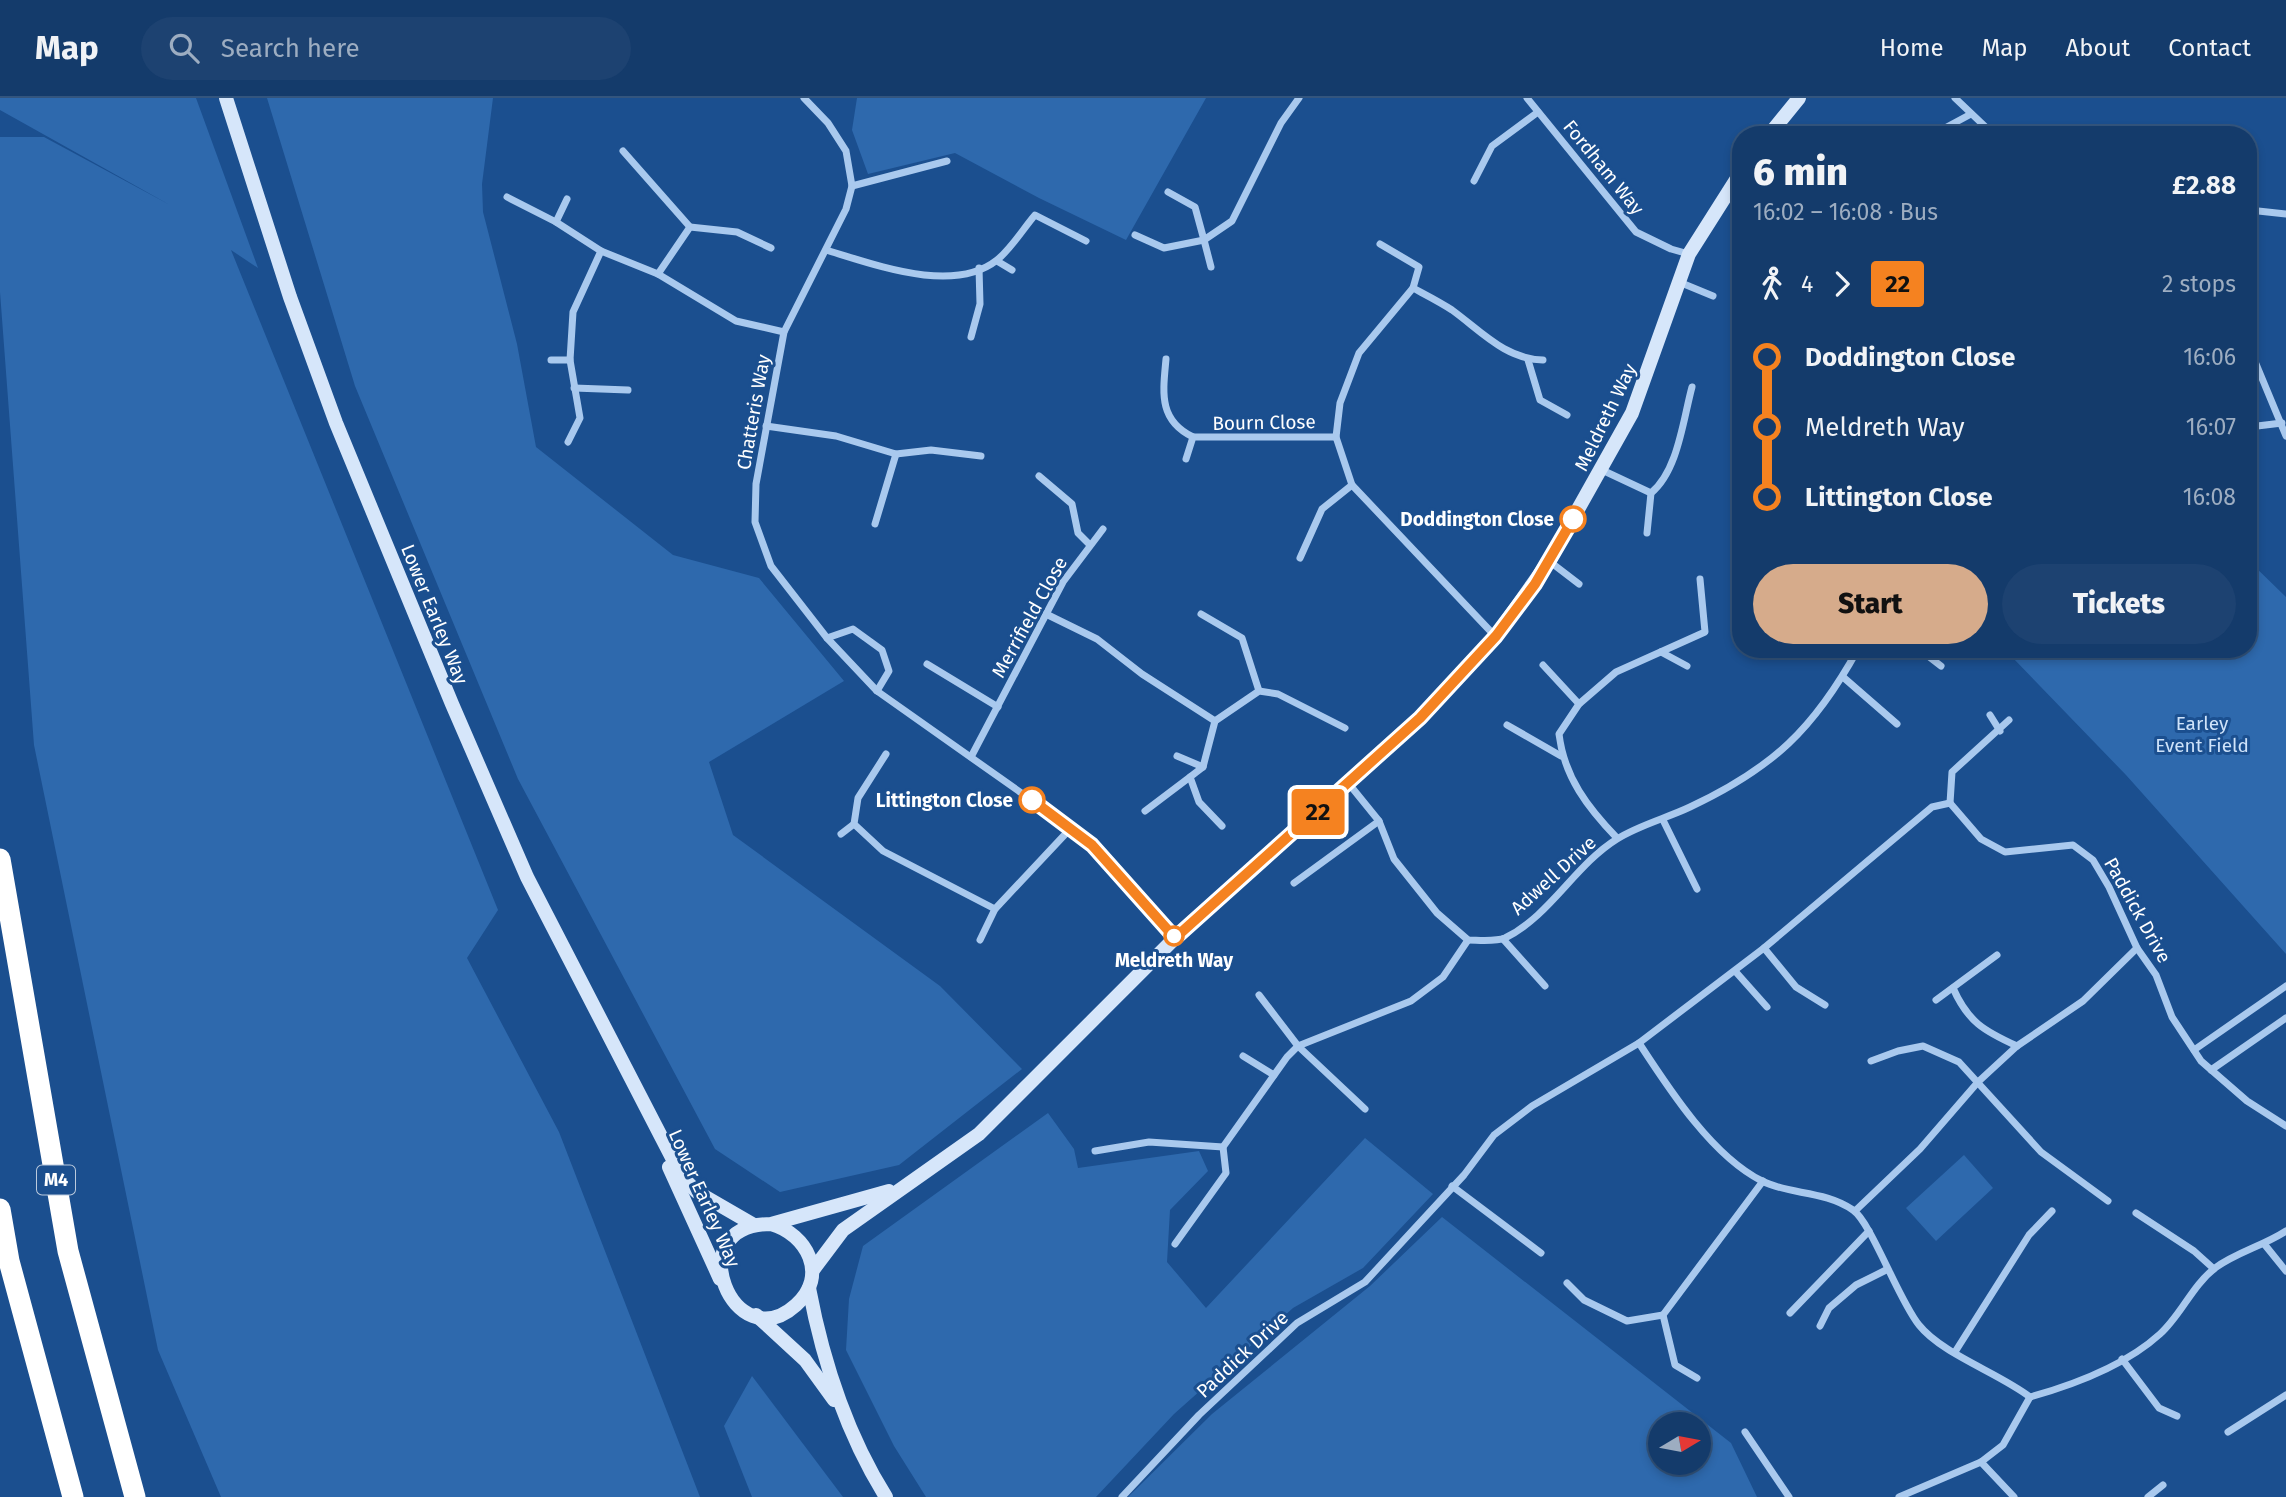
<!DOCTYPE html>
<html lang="en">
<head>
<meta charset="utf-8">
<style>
  :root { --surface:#143b6b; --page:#1d4271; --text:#f1f3f6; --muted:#9dadc1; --line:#33557e; --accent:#d6ab8b }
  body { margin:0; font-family:"Fira Sans",sans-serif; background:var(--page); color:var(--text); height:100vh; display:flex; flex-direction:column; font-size:26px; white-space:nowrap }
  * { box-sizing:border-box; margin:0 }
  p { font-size:23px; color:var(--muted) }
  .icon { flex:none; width:38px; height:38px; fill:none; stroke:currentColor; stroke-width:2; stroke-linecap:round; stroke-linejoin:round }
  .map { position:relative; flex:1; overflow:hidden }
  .details { position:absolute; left:1732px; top:28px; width:525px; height:532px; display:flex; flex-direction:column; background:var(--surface); border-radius:28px; box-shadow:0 4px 10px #0003,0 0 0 2px var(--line) }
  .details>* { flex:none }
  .badge { padding:0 14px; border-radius:5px; font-size:24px; line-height:46px }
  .needle { width:46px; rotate:80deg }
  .buttons { position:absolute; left:1648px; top:1314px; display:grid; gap:14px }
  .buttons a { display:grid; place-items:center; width:63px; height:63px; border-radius:50%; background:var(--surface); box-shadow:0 4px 10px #0003,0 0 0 2px var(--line); font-size:35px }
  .map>.badge { position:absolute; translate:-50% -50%; box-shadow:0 0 0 4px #fff }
  .legs { display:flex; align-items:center; gap:10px; height:77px; padding:0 21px; font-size:23px }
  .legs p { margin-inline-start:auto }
  .head { display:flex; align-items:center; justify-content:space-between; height:119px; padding:0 21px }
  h1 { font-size:38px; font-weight:800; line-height:52px }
  .action { display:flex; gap:14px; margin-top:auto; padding:14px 21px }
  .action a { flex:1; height:80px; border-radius:42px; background:var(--accent); color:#111; font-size:28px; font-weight:800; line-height:80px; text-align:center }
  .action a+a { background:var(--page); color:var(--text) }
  ul { padding:0 21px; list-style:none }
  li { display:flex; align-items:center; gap:24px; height:70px; font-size:26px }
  li i { display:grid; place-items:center; width:10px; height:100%; margin:0 9px; background:currentColor }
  li i::after { content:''; width:18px; height:18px; margin:-9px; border:5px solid; border-radius:50%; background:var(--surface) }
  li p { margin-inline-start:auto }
  li:first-child i { background:linear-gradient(#0000 50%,currentColor 0) }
  li:last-child i { background:linear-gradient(currentColor 50%,#0000 0) }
  header { display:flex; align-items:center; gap:42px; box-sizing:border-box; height:98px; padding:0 35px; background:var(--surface); border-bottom:2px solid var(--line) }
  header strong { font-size:33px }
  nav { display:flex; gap:38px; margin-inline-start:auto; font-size:24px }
  .search { width:490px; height:63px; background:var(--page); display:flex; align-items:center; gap:18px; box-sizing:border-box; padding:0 24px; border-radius:38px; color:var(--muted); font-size:26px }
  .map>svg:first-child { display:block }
</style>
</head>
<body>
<header>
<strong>Map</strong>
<div class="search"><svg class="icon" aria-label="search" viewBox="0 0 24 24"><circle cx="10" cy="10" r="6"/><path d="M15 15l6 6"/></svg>Search here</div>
<nav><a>Home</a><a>Map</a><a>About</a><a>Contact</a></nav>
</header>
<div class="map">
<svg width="2286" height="1399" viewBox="0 0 2286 1399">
  <rect width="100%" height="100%" fill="#1b4f8f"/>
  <g fill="#2e69ad" fill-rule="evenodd">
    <polygon points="0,0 196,0 258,170 231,152 498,812 467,860 559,1034 700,1399 221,1399 158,1252 34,647 0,194 0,39 44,39 170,107 0,12"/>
    <polygon points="267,0 493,0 482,86 483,114 517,246 536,349 673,457 759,480 844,583 709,664 733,737 940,888 1022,971 899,1067 780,1094 715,1051 518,681 355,288"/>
    <polygon points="857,0 1206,0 1126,142 1039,100 955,55 868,76 852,32"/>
    <polygon points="2249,463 2286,499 2286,856 2126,677 2012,559 2017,551 2249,551"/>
    <polygon points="1048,1015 1074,1051 1078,1070 1199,1053 1208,1073 1170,1112 1167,1164 1206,1210 1365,1040 1433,1096 1363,1170 1293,1210 1174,1316 1096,1399 926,1399 894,1348 846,1252 849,1201 863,1148"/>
    <polygon points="1964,1057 1993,1090 1936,1143 1906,1110"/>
    <path d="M1442 1119 1731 1345 1757 1399H1128L1212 1316 1370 1188ZM1661 1326H1699V1365H1661Z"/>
    <polygon points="752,1278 843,1399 752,1399 724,1328"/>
  </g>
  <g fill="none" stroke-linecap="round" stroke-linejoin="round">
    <g stroke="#a9c9ee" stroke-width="7">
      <polyline points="804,0 828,25 846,53 852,88 846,111 784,234 756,386 755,424 771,468 827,540 877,593 1071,730 1092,747 1175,840"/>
      <polyline points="1527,0 1636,134 1671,151 1689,156"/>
      <polyline points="1955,0 1994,37"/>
      <polyline points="1932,37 1971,16"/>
      <polyline points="623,53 690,129"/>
      <polyline points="1474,83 1492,48 1538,14"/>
      <polyline points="852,88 947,63"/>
      <polyline points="507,99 556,124"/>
      <polyline points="567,101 556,124 601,153 658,176 736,223 784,234"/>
      <polyline points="2249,112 2286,116"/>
      <polyline points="1135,137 1164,150 1204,142 1195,109 1168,94"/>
      <polyline points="1380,146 1419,169 1413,190"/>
      <path d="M826 152C874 166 953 197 997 162 1011 151 1023 131 1035 117L1086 143"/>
      <polyline points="997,163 1012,172"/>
      <polyline points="1211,169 1204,142 1232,123 1281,25 1299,0"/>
      <polyline points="658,176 690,129 737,134 771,150"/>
      <polyline points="1679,184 1713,198"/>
      <polyline points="971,239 980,206 979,170"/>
      <polyline points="2249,249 2286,338"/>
      <path d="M1166 261C1163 294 1158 322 1193 339"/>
      <polyline points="551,262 570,262"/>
      <polyline points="1528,262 1540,302 1567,317"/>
      <polyline points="574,290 628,292"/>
      <polyline points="766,328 836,338 896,356 931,352 981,358"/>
      <polyline points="2249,329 2282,325"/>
      <polyline points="568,344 580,320 570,262 573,214 601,153"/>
      <polyline points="1186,361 1193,339 1336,339"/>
      <path d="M1602 372 1651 395C1678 373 1683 322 1692 289"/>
      <polyline points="1039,378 1072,406 1078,435 1089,446"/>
      <polyline points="875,426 896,356"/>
      <polyline points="1647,435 1651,395"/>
      <polyline points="1300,460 1322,411 1352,387"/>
      <polyline points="1549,463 1579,486"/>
      <polyline points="1046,516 1097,541 1142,576 1215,623 1203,669 1190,679 1199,704 1222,728"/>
      <polyline points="1201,516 1242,540 1259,593"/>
      <path d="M1495 538 1352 387 1336 339 1340 305 1359 255 1413 190C1426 197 1440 204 1452 212 1481 233 1505 261 1543 262"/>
      <polyline points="827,540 853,531 882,552 889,573 877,593"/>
      <polyline points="1919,551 1941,568"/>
      <polyline points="1661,554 1687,568"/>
      <polyline points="927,566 998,609"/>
      <polyline points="1543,567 1579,606"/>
      <polyline points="1843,579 1897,626"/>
      <polyline points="1990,617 2000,633"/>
      <polyline points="1215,623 1259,593 1278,596 1345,630"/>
      <polyline points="1507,627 1561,658"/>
      <polyline points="886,656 858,700 854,726 883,753 995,811"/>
      <polyline points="1177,658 1203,669"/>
      <polyline points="971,659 1063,484 1103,431"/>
      <path d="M1349 686 1379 723 1394 761 1437 815 1468 842C1478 842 1495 844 1505 840 1550 818 1575 767 1617 741 1639 727 1667 720 1690 709 1773 670 1814 631 1858 551"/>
      <polyline points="1950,705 1981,741 2005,754 2073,747 2093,762 2109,789 2137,850 2156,877 2172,919 2201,963 2247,1003 2286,1028"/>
      <polyline points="1950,705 1952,674 2009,622"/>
      <polyline points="1145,713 1190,679"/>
      <polyline points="1663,722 1697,791"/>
      <polyline points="841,736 854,726"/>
      <path d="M1617 740C1588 710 1564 679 1559 636L1579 606 1616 574 1705 534 1700 481"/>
      <polyline points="1294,785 1379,723"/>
      <polyline points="1503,841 1545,888"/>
      <polyline points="980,842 995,811 1071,730"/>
      <polyline points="1764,850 1796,889 1825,907"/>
      <polyline points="1735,873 1767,909"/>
      <path d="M1953 890C1968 924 1984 933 2017 948"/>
      <polyline points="1259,897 1298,948 1365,1011"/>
      <polyline points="1936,902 1997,857"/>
      <path d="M1639 945C1669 991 1712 1058 1762 1083 1789 1097 1824 1092 1853 1112 1871 1124 1899 1203 1919 1227 1942 1256 1999 1275 2030 1299 2073 1287 2126 1267 2160 1236 2181 1217 2192 1188 2215 1170 2237 1154 2263 1148 2286 1133"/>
      <polyline points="2194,952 2286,888"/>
      <polyline points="1243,958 1274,977"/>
      <polyline points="1871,963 1898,953 1923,948 1959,964 2041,1054 2108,1103"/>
      <polyline points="2211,972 2286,920"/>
      <polyline points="1095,1053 1149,1044 1223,1049"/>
      <polyline points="1452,1088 1541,1155"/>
      <polyline points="1855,1113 1920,1051 1978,984 2017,948 2083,903 2137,850"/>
      <polyline points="2136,1115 2194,1153 2214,1171"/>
      <polyline points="1175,1146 1226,1075 1223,1049 1287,959 1298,948 1411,903 1443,879 1468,842"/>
      <polyline points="2265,1147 2286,1173"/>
      <polyline points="1567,1185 1584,1202 1627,1223 1663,1217"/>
      <polyline points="1790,1215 1869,1133"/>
      <polyline points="1820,1228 1829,1210 1856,1187 1886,1172"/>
      <polyline points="1955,1254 2029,1137 2052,1113"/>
      <polyline points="2122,1261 2159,1310 2177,1318"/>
      <polyline points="1697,1280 1675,1267 1663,1217 1763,1083"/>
      <polyline points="1745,1334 1789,1399"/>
      <polyline points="2228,1334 2286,1297"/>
      <polyline points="1981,1364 2014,1399"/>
      <polyline points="1122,1399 1199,1317 1297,1225 1365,1184 1464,1077 1494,1037 1532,1008 1639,945 1764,850 1932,709 1950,705"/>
      <polyline points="1899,1399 1981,1364 2003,1347 2030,1299"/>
      <polyline points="2148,1399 2163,1387"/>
    </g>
    <g stroke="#d6e6fa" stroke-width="14">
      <polyline points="226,0 290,199 336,325 452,606 527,779 682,1079 697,1094 754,1127"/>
      <polyline points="1769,37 1799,0"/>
      <polyline points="669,1069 720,1181"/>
      <path d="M771 1126C807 1136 829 1178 796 1207 734 1263 677 1126 771 1126L889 1093"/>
      <polyline points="813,1172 843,1132 979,1036 1175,840 1420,620 1496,538 1549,463 1632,315 1689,156 1741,74"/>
      <path d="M809 1190C823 1264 846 1335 886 1399"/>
      <polyline points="756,1217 805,1262 834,1302"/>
    </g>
    <g stroke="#fff" stroke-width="21">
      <polyline points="0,761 68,1153 135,1399"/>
      <polyline points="0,1111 9,1163 73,1399"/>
    </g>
  </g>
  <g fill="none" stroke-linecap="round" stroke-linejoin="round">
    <defs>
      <polyline id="line-1" points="1032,702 1092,747 1175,840 1420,620 1496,538 1535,486 1573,421"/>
    </defs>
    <use href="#line-1" stroke="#fff" stroke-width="16"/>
    <use href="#line-1" stroke="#f58220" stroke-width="10"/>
  </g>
  <g fill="#fff" stroke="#f58220" stroke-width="3.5">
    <circle cx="1573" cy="421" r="12"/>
    <circle cx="1032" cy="702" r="12"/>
    <circle cx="1174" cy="838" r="9"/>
  </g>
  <g text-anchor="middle" stroke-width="6" stroke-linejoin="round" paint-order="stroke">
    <rect fill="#1b4f8f" stroke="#bbcadd" stroke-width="2" x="37" y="1067.5" width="38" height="29" rx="5"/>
    <g font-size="18" font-weight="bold" fill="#fff">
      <text x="56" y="1088">M4</text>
    </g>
    <g font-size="19" fill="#fff" stroke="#1b4f8f">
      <text transform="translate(1604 69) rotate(51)" y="7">Fordham Way</text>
      <text transform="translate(753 314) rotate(-80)" y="7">Chatteris Way</text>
      <text transform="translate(1605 319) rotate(-64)" y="7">Meldreth Way</text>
      <text transform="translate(1264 324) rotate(-1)" y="7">Bourn Close</text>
      <text transform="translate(435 516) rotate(68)" y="7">Lower Earley Way</text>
      <text transform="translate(1029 519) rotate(-61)" y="7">Merrifield Close</text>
      <text transform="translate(1553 777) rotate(-42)" y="7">Adwell Drive</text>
      <text transform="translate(2138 812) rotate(61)" y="7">Paddick Drive</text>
      <text transform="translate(705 1100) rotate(66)" y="7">Lower Earley Way</text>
      <text transform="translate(1242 1256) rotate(-43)" y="7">Paddick Drive</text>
    </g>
    <g font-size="19" font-weight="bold" fill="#fff" stroke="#1b4f8f" text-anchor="end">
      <text x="1554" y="428">Doddington Close</text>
      <text x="1013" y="709">Littington Close</text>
      <text x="1174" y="869" text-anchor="middle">Meldreth Way</text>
    </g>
    <g font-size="19" fill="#cfe3fa" stroke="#1b4f8f">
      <text x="2202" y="632">Earley<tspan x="2202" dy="22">Event Field</tspan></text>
    </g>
  </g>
</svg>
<div class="buttons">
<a><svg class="needle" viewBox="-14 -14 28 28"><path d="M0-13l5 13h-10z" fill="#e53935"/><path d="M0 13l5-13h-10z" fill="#9dadc1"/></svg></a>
</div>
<b class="badge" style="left:1318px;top:714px;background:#f58220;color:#111">22</b>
<section class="details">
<div class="head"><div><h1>6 min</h1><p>16:02 – 16:08 · Bus</p></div><b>£2.88</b></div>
<div class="legs"><svg class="icon" aria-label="walk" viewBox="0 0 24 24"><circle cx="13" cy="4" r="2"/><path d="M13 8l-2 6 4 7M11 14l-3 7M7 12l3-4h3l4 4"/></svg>4<svg class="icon" aria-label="forward" viewBox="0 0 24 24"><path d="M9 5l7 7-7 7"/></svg><b class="badge" style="background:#f58220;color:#111">22</b><p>2 stops</p></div>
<ul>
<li><i style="color:#f58220"></i><b>Doddington Close</b><p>16:06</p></li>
<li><i style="color:#f58220"></i><span>Meldreth Way</span><p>16:07</p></li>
<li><i style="color:#f58220"></i><b>Littington Close</b><p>16:08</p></li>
</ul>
<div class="action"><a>Start</a><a>Tickets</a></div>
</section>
</div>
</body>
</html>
